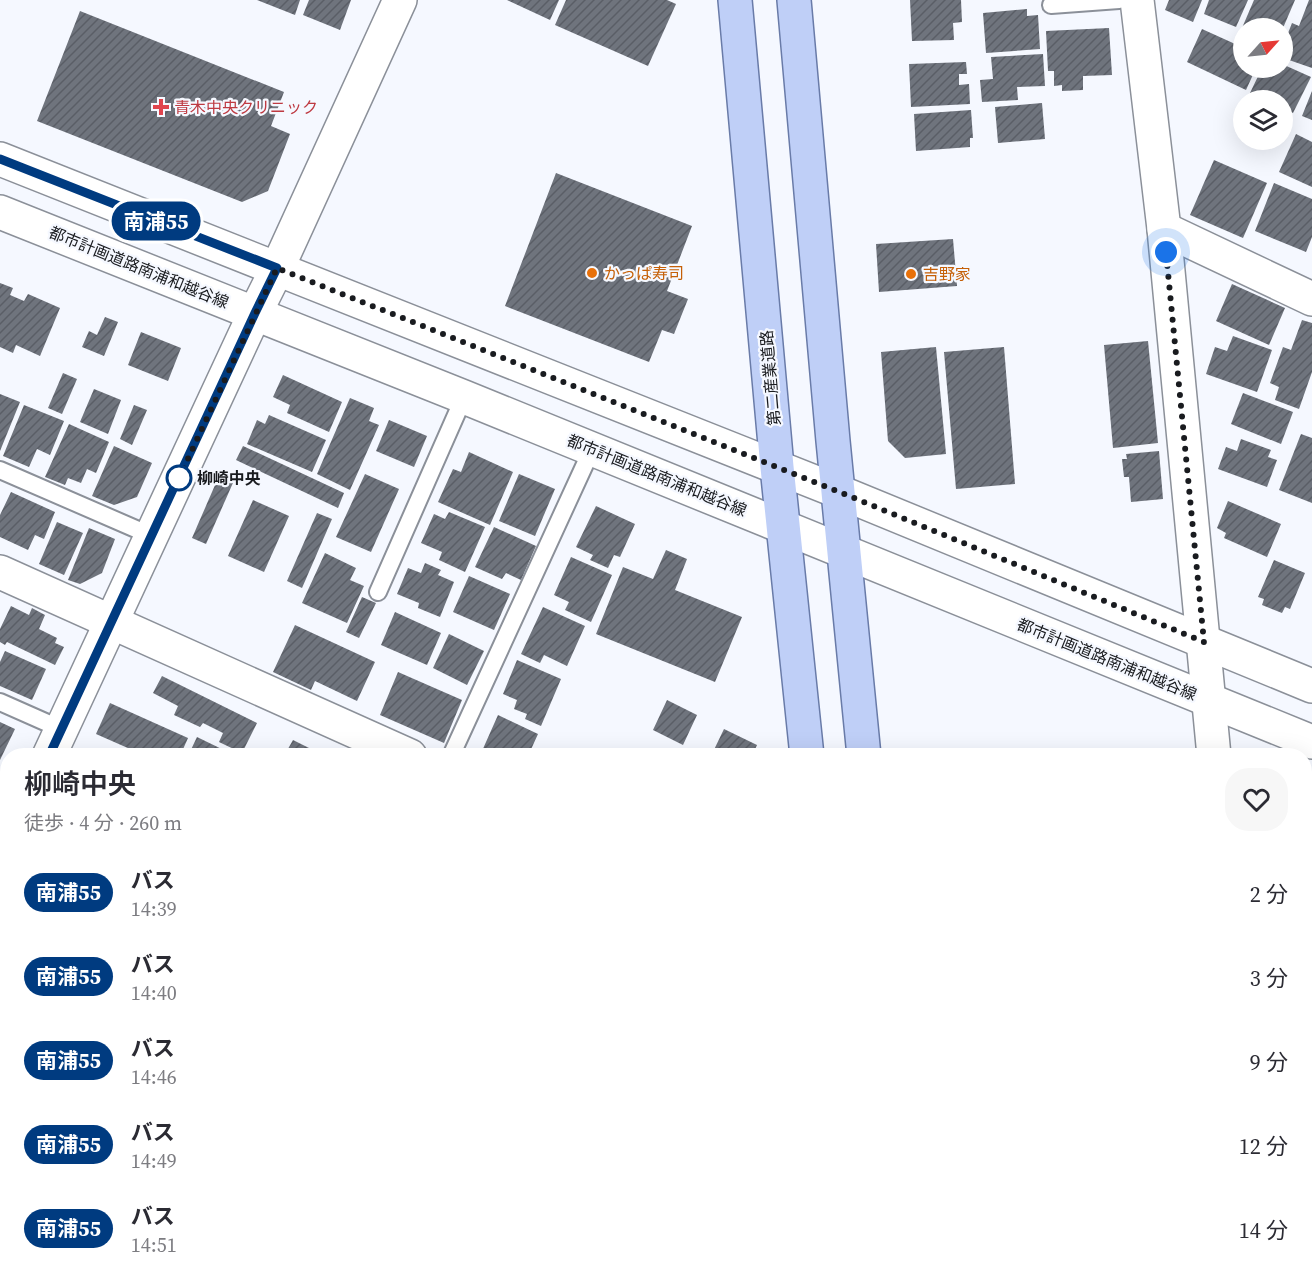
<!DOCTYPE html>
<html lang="ja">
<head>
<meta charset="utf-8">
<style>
  :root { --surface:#fff; --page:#f7f7f7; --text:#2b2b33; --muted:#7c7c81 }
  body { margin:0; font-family:"Source Serif 4","Noto Sans JP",serif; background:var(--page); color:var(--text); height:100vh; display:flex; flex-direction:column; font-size:22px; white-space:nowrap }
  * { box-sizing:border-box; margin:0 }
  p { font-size:20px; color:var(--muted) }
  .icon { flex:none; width:33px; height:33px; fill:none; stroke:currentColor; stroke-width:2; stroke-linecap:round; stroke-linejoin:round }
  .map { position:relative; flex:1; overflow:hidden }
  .sheet { position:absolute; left:0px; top:748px; width:1312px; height:536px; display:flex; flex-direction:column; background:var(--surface); border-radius:24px 24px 0 0; box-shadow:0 6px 24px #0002 }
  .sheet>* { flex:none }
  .badge { padding:0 12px; border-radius:20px; font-size:21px; line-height:39px }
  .needle { width:39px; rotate:63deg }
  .tools { position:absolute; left:1233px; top:18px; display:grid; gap:12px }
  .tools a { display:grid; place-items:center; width:60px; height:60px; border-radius:50%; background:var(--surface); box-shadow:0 6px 24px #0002; font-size:30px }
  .you { position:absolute; width:30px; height:30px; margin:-15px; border:4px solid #fff; border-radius:50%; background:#1a73e8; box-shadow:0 0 0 9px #1a73e833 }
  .map>.badge { position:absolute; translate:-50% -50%; box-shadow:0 0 0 3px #fff }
  .round { display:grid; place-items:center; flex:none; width:63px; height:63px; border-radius:24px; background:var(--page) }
  .headline { display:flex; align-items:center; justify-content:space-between; height:102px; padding:0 24px }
  h1 { font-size:28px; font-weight:600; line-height:45px }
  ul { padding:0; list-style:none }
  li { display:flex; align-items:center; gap:18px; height:84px; padding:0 24px }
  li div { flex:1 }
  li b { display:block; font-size:22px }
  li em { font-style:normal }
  li .badge { min-width:66px; font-weight:700; text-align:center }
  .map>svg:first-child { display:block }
</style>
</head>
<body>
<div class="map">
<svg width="1312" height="1283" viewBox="0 0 1312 1283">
  <defs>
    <pattern id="building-hatch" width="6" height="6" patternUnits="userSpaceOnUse" patternTransform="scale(1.5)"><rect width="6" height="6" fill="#6f747d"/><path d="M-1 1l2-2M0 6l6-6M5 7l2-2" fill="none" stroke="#5a5e66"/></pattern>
  </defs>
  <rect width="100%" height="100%" fill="#f5f8ff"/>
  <polygon fill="#cbefac" points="1312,1153 1312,1283 1283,1283 1283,1277 1305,1276 1305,1155"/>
  <g fill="url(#building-hatch)">
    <polygon points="257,0 300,0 295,15"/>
    <polygon points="309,0 351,0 340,30 303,15"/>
    <polygon points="507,0 559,0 550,20"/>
    <polygon points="566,0 667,0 676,4 648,66 555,25"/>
    <polygon points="910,0 961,0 962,22 953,23 954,40 912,41"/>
    <polygon points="1169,0 1202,0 1193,22 1165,10"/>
    <polygon points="1209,0 1248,0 1236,27 1204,14"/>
    <polygon points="1254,0 1295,0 1283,28 1242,28"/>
    <polygon points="1309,0 1312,0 1312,68 1289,60 1293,50 1283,46 1292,23 1299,26"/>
    <polygon points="1027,9 1027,16 1038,15 1040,49 986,53 983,13"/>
    <polygon points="80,11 284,92 271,126 290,134 268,191 242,202 37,121"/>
    <polygon points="1109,28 1112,75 1083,76 1083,90 1062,91 1062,85 1054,86 1054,71 1048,71 1046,31"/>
    <polygon points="1202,29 1244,48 1244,68 1256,68 1246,90 1187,62"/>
    <polygon points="1043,54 1045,86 1017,87 1018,100 982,102 980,80 993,79 991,57"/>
    <polygon points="966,62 967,74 959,74 959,85 969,84 970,104 911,107 909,64"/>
    <polygon points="1282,64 1311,77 1293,113 1282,108 1282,100 1266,100 1250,93 1262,68 1282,68"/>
    <polygon points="1312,91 1312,120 1302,116"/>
    <polygon points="1042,103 1045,139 998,143 995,107"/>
    <polygon points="971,110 973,138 970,138 970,147 916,151 914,114"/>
    <polygon points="1296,134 1312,142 1312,187 1279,172"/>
    <polygon points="1214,160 1267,183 1243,238 1190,215"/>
    <polygon points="556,173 692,226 667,291 688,299 674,334 662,330 649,362 505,306"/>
    <polygon points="1274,183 1312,199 1312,237 1306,252 1255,231"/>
    <polygon points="953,239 957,286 879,292 876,244"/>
    <polygon points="0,283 13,288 10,295 24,301 28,294 60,308 40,356 16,345 13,353 0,347"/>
    <polygon points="1232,284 1285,308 1269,345 1216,321"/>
    <polygon points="105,317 118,322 104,356 82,347 89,331 97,335"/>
    <polygon points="1302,320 1312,323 1312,372 1299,409 1275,400 1279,387 1270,383 1283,347 1291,350"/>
    <polygon points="141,332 181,348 168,381 128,365"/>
    <polygon points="1233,336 1272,350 1257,392 1206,374 1215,347 1227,351"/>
    <polygon points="1148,341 1158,443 1113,448 1104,345"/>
    <polygon points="936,347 946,454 905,458 888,441 881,352"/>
    <polygon points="1004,347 1015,484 956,489 944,352"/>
    <polygon points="63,373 77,379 62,414 48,408"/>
    <polygon points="283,375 342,402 329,432 287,413 290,405 273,397"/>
    <polygon points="94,389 121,400 108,434 80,422"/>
    <polygon points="1243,393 1293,412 1281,444 1231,424"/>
    <polygon points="0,394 20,402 0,451"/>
    <polygon points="350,398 374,408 369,421 379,425 350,490 317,474"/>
    <polygon points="24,405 64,421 50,455 37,449 29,467 3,456"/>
    <polygon points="134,405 147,410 132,445 120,439"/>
    <polygon points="269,415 326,440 312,472 247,444 257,420 265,424"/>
    <polygon points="389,420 427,436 414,467 376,451"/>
    <polygon points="69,424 109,442 96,473 87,469 81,483 68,478 65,485 45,477"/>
    <polygon points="1301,434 1312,438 1312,503 1279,490"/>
    <polygon points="1241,439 1271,450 1268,457 1277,460 1267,487 1218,469 1226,447 1237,451"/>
    <polygon points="114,446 152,463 137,497 114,505 92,496"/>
    <polygon points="243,446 344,493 338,508 236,460"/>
    <polygon points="1159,451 1163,499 1131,502 1129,477 1124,477 1122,459 1127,459 1126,454"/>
    <polygon points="469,452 513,472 490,525 438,502 453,469 461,472"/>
    <polygon points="222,469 236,476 206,544 192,538"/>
    <polygon points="365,474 399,489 371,552 336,537"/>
    <polygon points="519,474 555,489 535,536 499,521"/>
    <polygon points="11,492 55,512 44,539 35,535 28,550 0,537 0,515"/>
    <polygon points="253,500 289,516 264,572 228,556"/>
    <polygon points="1228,501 1281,524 1267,557 1224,538 1226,533 1217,528"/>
    <polygon points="596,506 635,524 620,557 614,555 608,568 590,560 593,555 576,547"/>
    <polygon points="449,512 485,527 465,572 439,560 442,552 421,543 434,514 445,519"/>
    <polygon points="317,513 332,519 302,588 287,581"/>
    <polygon points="57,522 83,533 64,575 39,564"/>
    <polygon points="494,527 536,546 521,580 506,573 502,579 475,567"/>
    <polygon points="89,528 115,539 102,573 80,584 68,580"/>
    <polygon points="666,550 687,559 675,590 742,617 715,682 596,634 623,567 653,579"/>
    <polygon points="325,553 356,568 350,580 364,586 347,623 302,603"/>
    <polygon points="571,557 612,575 591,622 565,610 569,602 554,595"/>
    <polygon points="1274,560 1305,573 1290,609 1285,607 1282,613 1262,605 1264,599 1258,597"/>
    <polygon points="425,563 441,570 438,575 454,582 440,617 418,608 419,603 397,594 408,568 421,573"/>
    <polygon points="469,576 510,594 494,630 453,612"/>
    <polygon points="362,597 376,603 359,638 346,632"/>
    <polygon points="11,606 29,615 32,608 45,615 39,629 57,638 55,643 64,647 55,665 7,642 5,645 0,642 0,629"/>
    <polygon points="543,607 585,626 567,666 544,655 540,663 521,654"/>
    <polygon points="395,612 441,633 427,665 381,645"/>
    <polygon points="295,625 375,662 357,701 315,681 311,690 273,672"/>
    <polygon points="449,634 484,651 467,685 433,668"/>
    <polygon points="5,651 46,669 32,700 0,686 0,662"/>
    <polygon points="517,660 561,679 541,726 525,719 527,714 514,709 517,700 503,694"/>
    <polygon points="398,672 462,700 444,743 380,715"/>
    <polygon points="162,676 257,723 242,753 219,742 223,733 203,723 200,727 174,715 178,706 153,693"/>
    <polygon points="667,700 697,715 683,745 653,730"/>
    <polygon points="110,703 188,738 180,756 146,756 96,734"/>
    <polygon points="498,715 538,734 528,756 485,756 487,753 482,751"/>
    <polygon points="0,722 15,729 0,760"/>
    <polygon points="724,729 757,745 752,756 711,756"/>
    <polygon points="197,737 236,756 188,756"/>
    <polygon points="293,740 325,756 284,756"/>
    <polygon points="1312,802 1312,877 1305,874 1305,805 1310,807"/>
    <polygon points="1305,893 1312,896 1312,901 1305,918"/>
    <polygon points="1312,915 1312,938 1305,935"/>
    <polygon points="1305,971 1312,974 1312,1016 1305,1013"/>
    <polygon points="8,1140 8,1229 0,1225 0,1156"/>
    <polygon points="201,1276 240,1276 237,1283 198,1283"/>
    <polygon points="250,1276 301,1276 298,1283 247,1283"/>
    <polygon points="309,1276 363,1276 360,1283 306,1283"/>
    <polygon points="388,1276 507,1276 504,1283 402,1283"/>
    <polygon points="573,1276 676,1276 676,1283 574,1283"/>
    <polygon points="707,1276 801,1276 802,1283 707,1283"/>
  </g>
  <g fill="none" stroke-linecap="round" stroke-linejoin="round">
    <defs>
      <g id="service">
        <polyline points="1051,5 1119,0"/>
        <polyline points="0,470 152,536"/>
        <polyline points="378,592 464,397"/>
        <polyline points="0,702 61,729"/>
        <polyline points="451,756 592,449"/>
      </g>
      <g id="minor">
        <polyline points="1137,0 1164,229 1214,756"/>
        <polyline points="1164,229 1312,299"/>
        <polyline points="0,572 410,756"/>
        <polyline points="0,934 8,937"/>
        <polyline points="1305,1115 1312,1118"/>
        <polyline points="22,1276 36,1283"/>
        <polyline points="552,1276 553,1283"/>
        <polyline points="1261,1276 1261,1283"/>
      </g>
      <g id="tertiary">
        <polyline points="0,159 837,491 1312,686"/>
        <polyline points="0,212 464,397 1312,742"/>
        <polyline points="49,756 255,313 277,269 400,0"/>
        <polyline points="0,860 8,844"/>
      </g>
      <g id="primary">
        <polyline points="735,0 777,467 807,756"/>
        <polyline points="794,0 833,441 864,756"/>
        <polyline points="849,1276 850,1283"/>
        <polyline points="914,1276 914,1283"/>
      </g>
    </defs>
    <use href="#service" stroke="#8b9099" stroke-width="20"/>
    <use href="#minor" stroke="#8b9099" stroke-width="36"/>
    <use href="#tertiary" stroke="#8b9099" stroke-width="36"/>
    <use href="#primary" stroke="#697ba8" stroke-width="36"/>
    <use href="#service" stroke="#fff" stroke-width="16"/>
    <use href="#minor" stroke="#fff" stroke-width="33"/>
    <use href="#tertiary" stroke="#fff" stroke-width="33"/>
    <use href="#primary" stroke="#bfcff7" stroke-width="33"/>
  </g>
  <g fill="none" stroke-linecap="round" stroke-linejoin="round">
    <defs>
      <polyline id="line" points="0,159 277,268 255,313 49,756"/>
    </defs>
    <use href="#line" stroke="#fff" stroke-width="14"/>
    <use href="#line" stroke="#003b80" stroke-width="9"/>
    <polyline stroke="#191b1f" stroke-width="6" stroke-dasharray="0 10.8" points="179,478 277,268 837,491 1204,642 1166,252"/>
  </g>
  <path fill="#e0444e" stroke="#f5f8ff" stroke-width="2" d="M158 98h6v6h6v6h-6v6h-6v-6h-6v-6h6z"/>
  <g fill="#e8710a" stroke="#f5f8ff" stroke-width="2">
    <circle cx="592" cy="273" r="6"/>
    <circle cx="911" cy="274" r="6"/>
  </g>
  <circle fill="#fff" stroke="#003b80" stroke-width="3" cx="179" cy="478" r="12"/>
  <g text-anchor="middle" stroke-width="4.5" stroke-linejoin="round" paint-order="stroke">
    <g font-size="16" fill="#be3a42" stroke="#f5f8ff" text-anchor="start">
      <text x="174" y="113">青木中央クリニック</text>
    </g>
    <g font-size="16" fill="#191b1f" stroke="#f5f8ff">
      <text transform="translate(139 267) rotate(22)" y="6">都市計画道路南浦和越谷線</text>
      <text transform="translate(770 378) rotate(-95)" y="6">第二産業道路</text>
      <text transform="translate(657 475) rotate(22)" y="6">都市計画道路南浦和越谷線</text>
      <text transform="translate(1107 659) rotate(22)" y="6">都市計画道路南浦和越谷線</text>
    </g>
    <g font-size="16" fill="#c56008" stroke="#f5f8ff" text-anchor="start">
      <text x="604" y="279">かっぱ寿司</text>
      <text x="923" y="280">吉野家</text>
    </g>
    <g font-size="16" font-weight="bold" fill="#191b1f" stroke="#f5f8ff" text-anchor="start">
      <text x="197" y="484">柳崎中央</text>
    </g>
  </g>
</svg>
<div class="tools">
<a><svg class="needle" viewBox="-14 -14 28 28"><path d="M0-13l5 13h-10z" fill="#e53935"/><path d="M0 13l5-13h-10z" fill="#7c7c81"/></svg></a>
<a><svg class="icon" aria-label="layers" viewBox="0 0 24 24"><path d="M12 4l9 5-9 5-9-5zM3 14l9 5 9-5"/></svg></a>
</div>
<div class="you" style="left:1166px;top:252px"></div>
<b class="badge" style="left:156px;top:221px;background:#003b80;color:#fff">南浦55</b>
<section class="sheet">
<div class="headline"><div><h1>柳崎中央</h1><p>徒歩 · 4 分 · 260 m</p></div><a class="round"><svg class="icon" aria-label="heart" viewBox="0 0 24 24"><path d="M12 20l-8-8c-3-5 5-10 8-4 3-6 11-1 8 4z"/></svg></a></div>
<ul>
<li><span class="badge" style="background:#003b80;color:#fff">南浦55</span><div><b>バス</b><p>14:39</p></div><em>2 分</em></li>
<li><span class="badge" style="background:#003b80;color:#fff">南浦55</span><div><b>バス</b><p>14:40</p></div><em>3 分</em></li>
<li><span class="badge" style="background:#003b80;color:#fff">南浦55</span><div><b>バス</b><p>14:46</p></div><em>9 分</em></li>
<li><span class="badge" style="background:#003b80;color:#fff">南浦55</span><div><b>バス</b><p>14:49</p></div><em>12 分</em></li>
<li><span class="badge" style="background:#003b80;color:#fff">南浦55</span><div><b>バス</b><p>14:51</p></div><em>14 分</em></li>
</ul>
</section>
</div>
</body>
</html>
